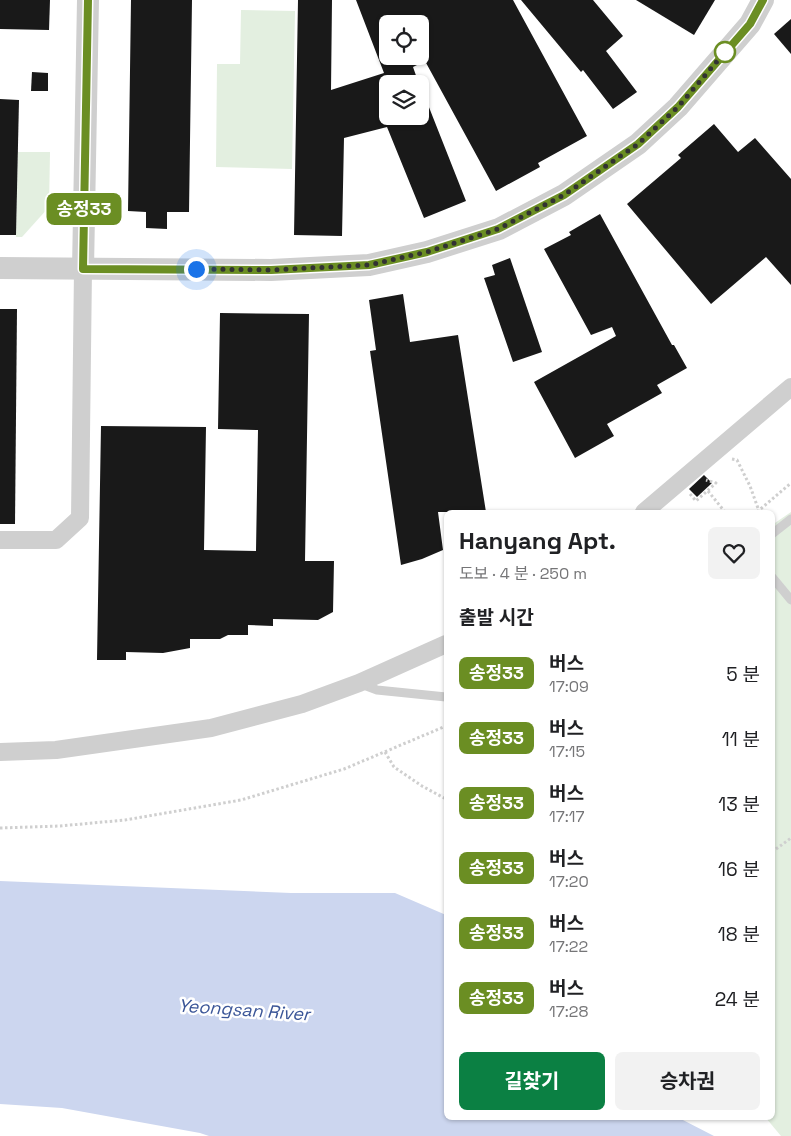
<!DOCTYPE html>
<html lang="ko">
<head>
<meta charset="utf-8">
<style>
  :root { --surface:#fff; --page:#f2f2f2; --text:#202124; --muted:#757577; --accent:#0b8043 }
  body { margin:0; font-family:"Space Grotesk","Noto Sans KR",sans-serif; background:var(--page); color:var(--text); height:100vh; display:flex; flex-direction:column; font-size:19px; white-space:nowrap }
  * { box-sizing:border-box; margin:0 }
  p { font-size:16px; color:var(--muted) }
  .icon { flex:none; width:28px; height:28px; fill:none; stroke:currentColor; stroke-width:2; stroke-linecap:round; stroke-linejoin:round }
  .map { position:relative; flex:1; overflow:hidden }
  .sheet { position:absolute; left:444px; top:510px; width:331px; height:610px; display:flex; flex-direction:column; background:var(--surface); border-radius:8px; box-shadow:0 1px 4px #0004 }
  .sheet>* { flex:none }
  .badge { padding:0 10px; border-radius:8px; font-size:18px; line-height:32px }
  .controls { position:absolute; left:379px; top:15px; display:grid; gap:10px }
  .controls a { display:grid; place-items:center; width:50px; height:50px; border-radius:8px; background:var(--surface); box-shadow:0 1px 4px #0004; font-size:25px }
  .you { position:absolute; width:25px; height:25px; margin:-12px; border:4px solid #fff; border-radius:50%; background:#1a73e8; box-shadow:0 0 0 8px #1a73e833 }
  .map>.badge { position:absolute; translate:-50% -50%; box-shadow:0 0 0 2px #fff }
  h2 { padding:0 15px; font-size:19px; line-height:45px }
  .round { display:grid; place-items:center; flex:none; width:52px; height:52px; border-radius:8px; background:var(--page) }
  .overview { display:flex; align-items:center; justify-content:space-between; height:85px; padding:0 15px }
  h1 { font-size:24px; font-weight:700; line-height:38px }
  .cta { display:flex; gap:10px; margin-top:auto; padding:10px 15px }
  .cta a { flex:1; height:58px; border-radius:8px; background:var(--accent); color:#fff; font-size:20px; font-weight:700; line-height:58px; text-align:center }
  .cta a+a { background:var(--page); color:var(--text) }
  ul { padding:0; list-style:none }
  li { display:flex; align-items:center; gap:15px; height:65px; padding:0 15px }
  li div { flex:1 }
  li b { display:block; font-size:19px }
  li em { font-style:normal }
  li .badge { min-width:55px; font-weight:700; text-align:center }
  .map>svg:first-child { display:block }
</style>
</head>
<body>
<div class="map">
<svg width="791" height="1136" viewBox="0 0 791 1136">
  <rect width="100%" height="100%" fill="#fff"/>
  <g fill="#e3efe0">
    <polygon points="241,10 295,11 292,169 216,167 217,64 240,64"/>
    <polygon points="18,152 50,152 49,207 22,237 16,237"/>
    <polygon points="791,512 791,1136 781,1136 766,1118 772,1118 772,525"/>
  </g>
  <polygon fill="#ccd6ef" points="0,881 291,893 395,893 446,915 446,1118 679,1118 714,1136 209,1136 200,1133 62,1108 0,1104"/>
  <g fill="#191919" fill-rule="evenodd">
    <polygon points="0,0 50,0 49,30 0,29"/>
    <polygon points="131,0 192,0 189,212 167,212 167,229 146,228 146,212 128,211"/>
    <path d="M298 0H332L331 90 384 73 356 0H513L587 136 538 163 540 167 496 191 425 61 413 67 419 84H388V116H420L421 87 466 201 424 218 387 127 344 138 342 236 294 235ZM388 24H420V56H388Z"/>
    <polygon points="521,0 593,0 623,36 606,51 637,92 613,109 583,70 581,72"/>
    <polygon points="636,0 715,0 694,35"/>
    <polygon points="791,19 791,54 774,34"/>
    <polygon points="32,72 48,73 48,91 31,91"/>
    <polygon points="0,99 19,100 16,235 0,235"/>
    <polygon points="714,124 738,152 755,138 791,179 791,285 766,257 711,304 627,204 681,158 678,155"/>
    <polygon points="600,214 672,345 674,345 687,368 657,385 662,393 607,424 614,436 575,458 534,382 616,336 612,327 591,335 544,249 571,235 569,232"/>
    <polygon points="510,258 542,352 513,362 484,278 495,275 492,265"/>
    <polygon points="403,294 410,342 458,335 486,512 438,512 443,550 422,559 401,565 370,351 376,350 369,300"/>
    <polygon points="0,309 17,309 15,524 0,524"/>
    <polygon points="220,313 309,314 305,561 334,561 333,612 318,620 273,619 273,626 248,625 248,635 228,635 220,639 190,639 190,648 163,653 126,652 126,660 97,660 101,426 206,427 204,550 256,551 258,430 218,429"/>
    <polygon points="704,475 712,483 697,497 689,489"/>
  </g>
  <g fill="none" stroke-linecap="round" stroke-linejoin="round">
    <g stroke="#cfcfcf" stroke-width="3" stroke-dasharray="2.5 2.5" stroke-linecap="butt">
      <polyline points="732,459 737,460 750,486 759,511"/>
      <polyline points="708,491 725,512"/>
      <polyline points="690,494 696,501 716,483 706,480"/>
      <polyline points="757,512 791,483"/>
      <polyline points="385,752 394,767 422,786 446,799"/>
      <polyline points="0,828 60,826 125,820 241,800 344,769 446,726"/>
      <polyline points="772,852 791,838"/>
      <polyline points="772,1110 775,1112"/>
    </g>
    <g stroke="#cfcfcf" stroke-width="9">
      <polyline points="772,534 791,519"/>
      <polyline points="772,577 791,600"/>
      <polyline points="361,684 377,690 446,697"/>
    </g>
    <g stroke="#cfcfcf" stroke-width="18">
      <polyline points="644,512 791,387"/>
      <polyline points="0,540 56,540 80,518 83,269"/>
      <polyline points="0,752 56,750 211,728 302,704 359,683 446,644"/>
    </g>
    <g stroke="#cfcfcf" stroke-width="22">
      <polyline points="0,268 271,270 369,265 427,252 499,229 564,195 638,144 678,107 750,24 763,0"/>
      <polyline points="83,269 88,0"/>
    </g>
  </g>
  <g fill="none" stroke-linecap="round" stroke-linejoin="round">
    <defs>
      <polyline id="line" points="88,0 83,269 271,270 369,265 427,252 498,229 564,195 638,144 678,107 750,24 763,0"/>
    </defs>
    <use href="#line" stroke="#fff" stroke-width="11"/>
    <use href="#line" stroke="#6b8e23" stroke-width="8"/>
    <polyline stroke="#323232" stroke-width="5" stroke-dasharray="0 9" points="196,269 271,270 369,265 427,252 498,229 564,195 638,144 678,107 725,52"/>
  </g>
  <circle fill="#fff" stroke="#6b8e23" stroke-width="2.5" cx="725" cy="52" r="10"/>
  <g text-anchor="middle" stroke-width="5" stroke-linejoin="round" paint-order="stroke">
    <g font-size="18" font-style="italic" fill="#3b5698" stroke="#fff">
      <text transform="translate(244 1010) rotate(4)" y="6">Yeongsan River</text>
    </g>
  </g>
</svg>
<div class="controls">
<a><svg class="icon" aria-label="locate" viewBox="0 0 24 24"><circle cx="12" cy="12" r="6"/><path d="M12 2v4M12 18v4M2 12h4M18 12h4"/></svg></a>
<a><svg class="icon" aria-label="layers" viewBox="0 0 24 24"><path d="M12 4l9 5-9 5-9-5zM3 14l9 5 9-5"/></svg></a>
</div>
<div class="you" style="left:196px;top:269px"></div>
<b class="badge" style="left:84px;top:209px;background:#6b8e23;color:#fff">송정33</b>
<section class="sheet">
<div class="overview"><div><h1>Hanyang Apt.</h1><p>도보 · 4 분 · 250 m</p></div><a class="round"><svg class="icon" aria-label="heart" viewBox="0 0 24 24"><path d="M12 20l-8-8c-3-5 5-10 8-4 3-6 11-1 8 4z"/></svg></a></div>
<h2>출발 시간</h2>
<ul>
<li><span class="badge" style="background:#6b8e23;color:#fff">송정33</span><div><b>버스</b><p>17:09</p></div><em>5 분</em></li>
<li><span class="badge" style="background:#6b8e23;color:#fff">송정33</span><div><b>버스</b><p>17:15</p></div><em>11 분</em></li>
<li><span class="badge" style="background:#6b8e23;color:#fff">송정33</span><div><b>버스</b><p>17:17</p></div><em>13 분</em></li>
<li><span class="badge" style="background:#6b8e23;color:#fff">송정33</span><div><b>버스</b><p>17:20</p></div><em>16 분</em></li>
<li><span class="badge" style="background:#6b8e23;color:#fff">송정33</span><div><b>버스</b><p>17:22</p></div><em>18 분</em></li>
<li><span class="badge" style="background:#6b8e23;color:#fff">송정33</span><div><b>버스</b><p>17:28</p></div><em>24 분</em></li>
</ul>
<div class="cta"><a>길찾기</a><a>승차권</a></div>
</section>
</div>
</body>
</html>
